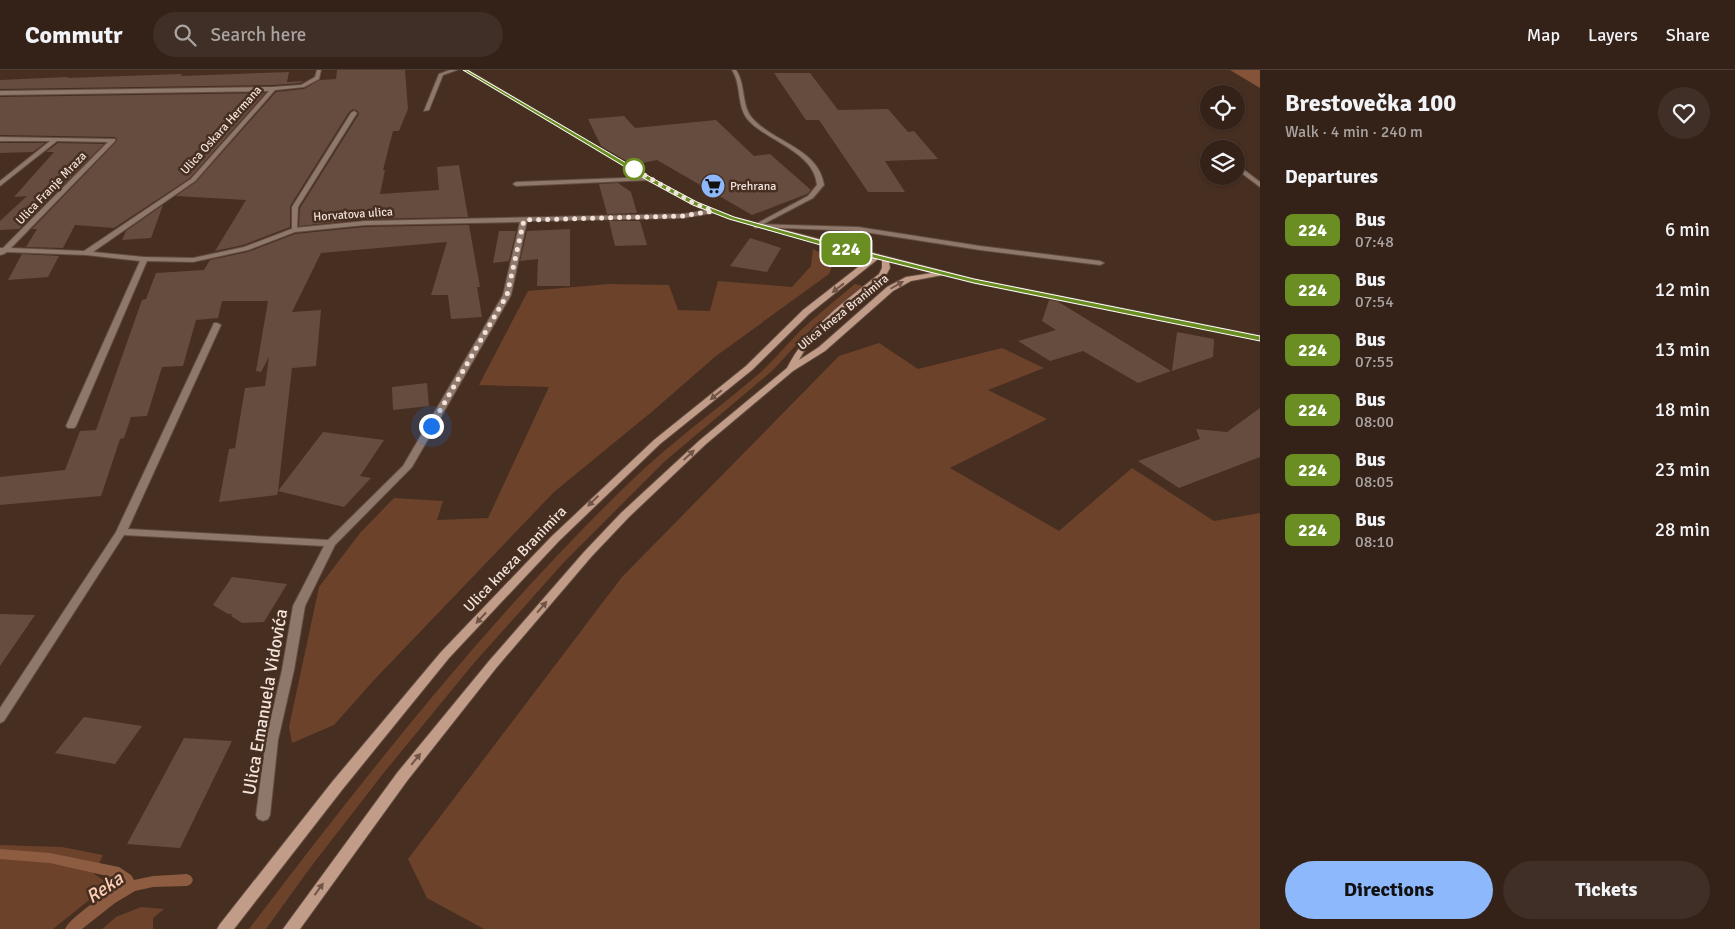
<!DOCTYPE html>
<html lang="en">
<head>
<meta charset="utf-8">
<style>
  :root { --surface:#342219; --page:#3f2f26; --text:#f1f3f6; --muted:#a9a4a2; --line:#4e3f38; --accent:#8db9fc }
  body { margin:0; font-family:Signika,sans-serif; background:var(--page); color:var(--text); height:100vh; display:flex; flex-direction:column; font-size:19px; white-space:nowrap }
  * { box-sizing:border-box; margin:0 }
  p { font-size:16px; color:var(--muted) }
  .icon { flex:none; width:28px; height:28px; fill:none; stroke:currentColor; stroke-width:2; stroke-linecap:round; stroke-linejoin:round }
  .map { position:relative; flex:1; overflow:hidden }
  .side { display:flex; flex-direction:column; background:var(--surface); width:475px }
  .side>* { flex:none }
  .badge { padding:0 10px; border-radius:8px; font-size:18px; line-height:32px }
  .tools { position:absolute; left:1200px; top:15px; display:grid; gap:10px }
  .tools a { display:grid; place-items:center; width:45px; height:45px; border-radius:50%; background:var(--surface); box-shadow:0 1px 4px #0004,0 0 0 1px var(--line); font-size:25px }
  .you { position:absolute; width:25px; height:25px; margin:-12px; border:4px solid #fff; border-radius:50%; background:#1a73e8; box-shadow:0 0 0 8px #1a73e833 }
  .map>.badge { position:absolute; translate:-50% -50%; box-shadow:0 0 0 2px #fff }
  h2 { padding:0 25px; font-size:19px; line-height:45px }
  .round { display:grid; place-items:center; flex:none; width:52px; height:52px; border-radius:26px; background:var(--page) }
  .headline { display:flex; align-items:center; justify-content:space-between; height:85px; padding:0 25px }
  h1 { font-size:24px; font-weight:800; line-height:38px }
  .action { display:flex; gap:10px; margin-top:auto; padding:10px 25px }
  .action a { flex:1; height:58px; border-radius:30px; background:var(--accent); color:#111; font-size:20px; font-weight:800; line-height:58px; text-align:center }
  .action a+a { background:var(--page); color:var(--text) }
  ul { padding:0; list-style:none }
  li { display:flex; align-items:center; gap:15px; height:60px; padding:0 25px }
  li div { flex:1 }
  li b { display:block; font-size:19px }
  li em { font-style:normal }
  li .badge { min-width:55px; font-weight:700; text-align:center }
  header { display:flex; align-items:center; gap:30px; box-sizing:border-box; height:70px; padding:0 25px; background:var(--surface); border-bottom:1px solid var(--line) }
  header strong { font-size:24px }
  nav { display:flex; gap:28px; margin-inline-start:auto; font-size:18px }
  .search { width:350px; height:45px; background:var(--page); display:flex; align-items:center; gap:12px; box-sizing:border-box; padding:0 18px; border-radius:28px; color:var(--muted); font-size:19px }
  main { display:flex; flex:1; min-height:0 }
  .map>svg:first-child { display:block }
</style>
</head>
<body>
<header>
<strong>Commutr</strong>
<div class="search"><svg class="icon" aria-label="search" viewBox="0 0 24 24"><circle cx="10" cy="10" r="6"/><path d="M15 15l6 6"/></svg>Search here</div>
<nav><a>Map</a><a>Layers</a><a>Share</a></nav>
</header>
<main>
<div class="map">
<svg width="1260" height="859" viewBox="0 0 1260 859">
  <rect width="100%" height="100%" fill="#462e21"/>
  <g fill="#6d422b">
    <polygon points="813,179 831,188 833,194 829,204 716,286 654,340 554,422 374,610 334,655 292,673 289,657 319,517 360,463 394,428 443,431 437,450 488,448 549,317 479,315 528,221 609,214 669,215 678,240 710,241 718,211 792,217 811,196"/>
    <path d="M855 214 863 216 813 257 772 301 664 392 565 491 474 593 382 705 310 798 266 859H249C368 703 489 548 631 411 671 372 718 339 761 302 775 289 787 274 801 260 818 244 837 229 855 214Z"/>
    <polygon points="879,273 918,299 1002,278 1044,298 988,320 1047,349 950,398 1059,461 1132,398 1214,451 1260,443 1260,859 484,859 427,828 408,789 622,507 839,286"/>
    <polygon points="0,775 62,777 103,785 94,804 109,814 53,859 0,859"/>
    <polygon points="141,837 164,839 153,848 153,859 102,859 116,847"/>
  </g>
  <polygon fill="#845338" points="1230,0 1260,0 1260,18"/>
  <g fill="none" stroke-linecap="round" stroke-linejoin="round">
    <path fill="#8e5c41" fill-rule="evenodd" d="M0 779 50 783 119 797 131 805 134 810 153 806 187 804 191 806 193 810 191 814 187 816 153 817 135 821 115 833 82 859H65C71 846 110 821 123 814V813L116 808 50 793 0 789Z"/>
  </g>
  <g fill="#664c3e">
    <polygon points="337,0 405,0 408,39 399,61 393,61 383,100 385,100 380,124 439,120 437,97 459,95 468,147 365,149 299,156 300,138 359,44 358,41 353,39 349,42 290,136 290,157 243,175 215,181 246,130 176,126 196,112 276,22 304,19 320,10 336,9"/>
    <polygon points="289,2 287,12 304,11 300,13 273,15 0,19 0,10 68,7 67,8 182,4 181,6"/>
    <polygon points="774,3 810,3 838,40 888,39 908,62 914,61 938,89 885,91 905,122 868,122 819,50 806,50"/>
    <polygon points="265,23 190,108 114,158 75,155 63,178 26,177 37,159 32,159 116,72 117,69 115,67 0,65 0,27"/>
    <polygon points="624,46 635,58 716,50 754,86 770,84 811,120 807,124 752,145 657,90 633,95 601,76 588,49"/>
    <polygon points="0,73 45,73 33,82 0,83"/>
    <polygon points="58,73 104,74 19,159 0,160 0,151 27,126 14,127 54,82 46,82"/>
    <polygon points="618,113 631,122 637,143 607,144 599,114"/>
    <polygon points="163,135 151,168 122,170 126,161"/>
    <polygon points="609,151 640,151 647,175 615,176"/>
    <polygon points="469,155 480,217 477,217 482,247 451,249 448,225 431,225 447,172 321,183 292,242 321,240 316,296 292,298 278,421 323,362 384,370 360,406 371,408 344,437 278,421 277,425 219,432 229,379 235,378 245,318 265,316 269,287 261,302 256,301 268,231 222,231 218,248 196,250 183,296 162,297 147,346 131,347 124,368 120,369 101,426 0,435 0,407 65,400 80,361 96,360 142,230 146,229 156,203 204,200 210,190 248,182 295,164 365,157"/>
    <polygon points="570,159 570,216 537,216 538,189 520,191 527,161"/>
    <polygon points="499,161 516,161 509,191 493,193"/>
    <polygon points="750,168 781,178 767,202 730,196"/>
    <polygon points="22,184 59,186 48,207 8,210"/>
    <polygon points="1049,230 1057,231 1171,301 1138,313 1083,281 1050,291 1018,271 1056,260 1042,251"/>
    <polygon points="1177,262 1214,269 1213,287 1172,301"/>
    <polygon points="427,313 429,336 393,340 392,317"/>
    <polygon points="1260,338 1260,387 1179,418 1138,391 1200,369 1196,359 1227,362"/>
    <polygon points="232,507 287,514 264,552 242,553 231,546 232,544 228,544 213,535"/>
    <polygon points="0,544 35,545 0,596"/>
    <polygon points="84,647 142,656 115,694 55,683"/>
    <polygon points="184,668 232,671 180,778 127,774"/>
  </g>
  <g fill="none" stroke-linecap="round" stroke-linejoin="round">
    <defs>
      <g id="lane">
        <polygon points="450,0 457,0 443,5 429,40 424,41 439,4"/>
        <polygon points="354,41 357,43 298,137 297,160 292,161 292,137 351,43"/>
        <polygon points="649,107 651,108 651,110 516,116 513,114 516,112"/>
        <polygon points="756,154 858,157 980,176 1100,191 1104,193 1100,195 980,180 858,161 754,157 754,155"/>
      </g>
      <g id="street">
        <polygon points="317,0 321,0 319,9 304,17 275,20 195,111 93,182 144,187 193,188 244,177 294,158 365,151 683,144 713,139 716,141 713,143 683,148 527,151 511,225 412,397 335,475 305,536 294,600 278,670 270,745 268,749 263,751 258,749 256,745 266,670 282,600 293,536 324,476 124,465 4,651 0,653 0,638 116,462 214,253 217,253 221,255 128,459 328,470 403,396 503,225 520,152 365,155 295,162 248,180 193,192 147,191 76,356 74,358 68,358 66,356 140,191 86,185 7,182 4,184 0,185 0,178 3,178 108,72 57,71 0,116 0,111 50,71 0,71 0,67 115,69 115,71 11,178 84,181 191,109 269,21 0,25 0,21 273,17 301,15 315,7"/>
        <path d="M732 0H736C746 14 741 35 752 48 773 72 819 79 824 115L813 128 756 158 754 157V155L808 126 817 115C814 82 769 72 749 51 736 37 742 15 732 0Z"/>
        <polygon points="1236,95 1239,96 1260,112 1260,117 1236,99"/>
      </g>
      <path id="secondary" d="M463 0H468L651 108 697 133 734 147 974 209 1260 266V270L974 213 943 205 911 211 893 221 825 281 793 301 706 374 629 447 592 486 497 597 407 711 300 859H283L397 703 489 591 584 482 621 443 700 370 787 298C808 257 844 232 879 204L882 198V190L878 189 809 244 752 300 660 374 559 471 449 588 342 720 234 859H217L220 854 332 712 441 582 551 467 654 370 746 296 803 240 871 187 730 149 693 135 647 110ZM889 192 932 203 906 207 887 217 819 277 799 290C818 255 855 231 885 207L890 198Z"/>
    </defs>
    <use href="#lane" stroke="#624b3f" stroke-width="2"/>
    <use href="#street" stroke="#624b3f" stroke-width="2"/>
    <use href="#secondary" stroke="#624b3f" stroke-width="2"/>
    <use href="#lane" fill="#8e776b" fill-rule="evenodd"/>
    <use href="#street" fill="#8e776b" fill-rule="evenodd"/>
    <use href="#secondary" fill="#c19c88" fill-rule="evenodd"/>
  </g>
  <defs><path id="oneway-solid" d="M-6-.8H1V-3.2L6.5 0L1 3.2V.8H-6Z" transform="scale(1.25)"/></defs>
  <g fill="#715445">
    <use href="#oneway-solid" transform="translate(897 215) rotate(-30)"/>
    <use href="#oneway-solid" transform="translate(838 218) rotate(142)"/>
    <use href="#oneway-solid" transform="translate(716 325) rotate(140)"/>
    <use href="#oneway-solid" transform="translate(689 385) rotate(-43)"/>
    <use href="#oneway-solid" transform="translate(593 431) rotate(136)"/>
    <use href="#oneway-solid" transform="translate(542 537) rotate(-49)"/>
    <use href="#oneway-solid" transform="translate(481 548) rotate(133)"/>
    <use href="#oneway-solid" transform="translate(416 689) rotate(-51)"/>
    <use href="#oneway-solid" transform="translate(319 819) rotate(-54)"/>
  </g>
  <polygon fill="#6b8e23" stroke="#fff" points="463,0 467,0 652,108 697,132 734,147 822,171 974,209 1260,266 1260,271 974,213 817,174 729,149 693,135 647,110"/>
  <g fill="none" stroke-linecap="round" stroke-linejoin="round">
    <polyline stroke="#f2e2da" stroke-width="5" stroke-dasharray="0 9" points="431,356 507,225 524,150 683,146 713,141 695,134 634,99"/>
  </g>
  <defs>
    <symbol id="supermarket-disc" viewBox="-11 -11 22 22"><circle r="9.5" fill="#8db9fc" stroke="#462e21"/><path d="M-6-5.5h2.5l.6 2H6L4.5 2H-2.5L-4.4-4H-6ZM-1.5 3.2a1.3 1.3 0 1 0 .1 0ZM3 3.2a1.3 1.3 0 1 0 .1 0Z" fill="#111"/></symbol>
  </defs>
  <g fill-rule="evenodd">
    <use href="#supermarket-disc" x="699" y="102" width="28" height="28"/>
  </g>
  <circle fill="#fff" stroke="#6b8e23" stroke-width="2.5" cx="634" cy="99" r="10"/>
  <g text-anchor="middle" stroke-width="5" stroke-linejoin="round" paint-order="stroke">
    <g font-size="12" fill="#f2e2da" stroke="#462e21">
      <text transform="translate(221 60) rotate(-48)" y="4">Ulica Oskara Hermana</text>
      <text transform="translate(51 118) rotate(-46)" y="4">Ulica Franje Mraza</text>
      <text transform="translate(353 144) rotate(-4)" y="4">Horvatova ulica</text>
      <text transform="translate(843 242) rotate(-39)" y="4">Ulica kneza Branimira</text>
    </g>
    <g font-size="12" fill="#f2e2da" stroke="#462e21" text-anchor="start">
      <text x="730" y="120">Prehrana</text>
    </g>
    <g font-size="15" fill="#f2e2da" stroke="#462e21">
      <text transform="translate(515 489) rotate(-46)" y="5">Ulica kneza Branimira</text>
    </g>
    <g font-size="18" fill="#f2e2da" stroke="#462e21">
      <text transform="translate(265 632) rotate(-80)" y="6">Ulica Emanuela Vidovića</text>
    </g>
    <g font-size="19" font-style="italic" fill="#feceb5" stroke="#462e21">
      <text transform="translate(104 817) rotate(-34)" y="7">Reka</text>
    </g>
  </g>
</svg>
<div class="tools">
<a><svg class="icon" aria-label="locate" viewBox="0 0 24 24"><circle cx="12" cy="12" r="6"/><path d="M12 2v4M12 18v4M2 12h4M18 12h4"/></svg></a>
<a><svg class="icon" aria-label="layers" viewBox="0 0 24 24"><path d="M12 4l9 5-9 5-9-5zM3 14l9 5 9-5"/></svg></a>
</div>
<div class="you" style="left:431px;top:356px"></div>
<b class="badge" style="left:846px;top:179px;background:#6b8e23;color:#fff">224</b>
</div>
<section class="side">
<div class="headline"><div><h1>Brestovečka 100</h1><p>Walk · 4 min · 240 m</p></div><a class="round"><svg class="icon" aria-label="heart" viewBox="0 0 24 24"><path d="M12 20l-8-8c-3-5 5-10 8-4 3-6 11-1 8 4z"/></svg></a></div>
<h2>Departures</h2>
<ul>
<li><span class="badge" style="background:#6b8e23;color:#fff">224</span><div><b>Bus</b><p>07:48</p></div><em>6 min</em></li>
<li><span class="badge" style="background:#6b8e23;color:#fff">224</span><div><b>Bus</b><p>07:54</p></div><em>12 min</em></li>
<li><span class="badge" style="background:#6b8e23;color:#fff">224</span><div><b>Bus</b><p>07:55</p></div><em>13 min</em></li>
<li><span class="badge" style="background:#6b8e23;color:#fff">224</span><div><b>Bus</b><p>08:00</p></div><em>18 min</em></li>
<li><span class="badge" style="background:#6b8e23;color:#fff">224</span><div><b>Bus</b><p>08:05</p></div><em>23 min</em></li>
<li><span class="badge" style="background:#6b8e23;color:#fff">224</span><div><b>Bus</b><p>08:10</p></div><em>28 min</em></li>
</ul>
<div class="action"><a>Directions</a><a>Tickets</a></div>
</section>
</main>
</body>
</html>
